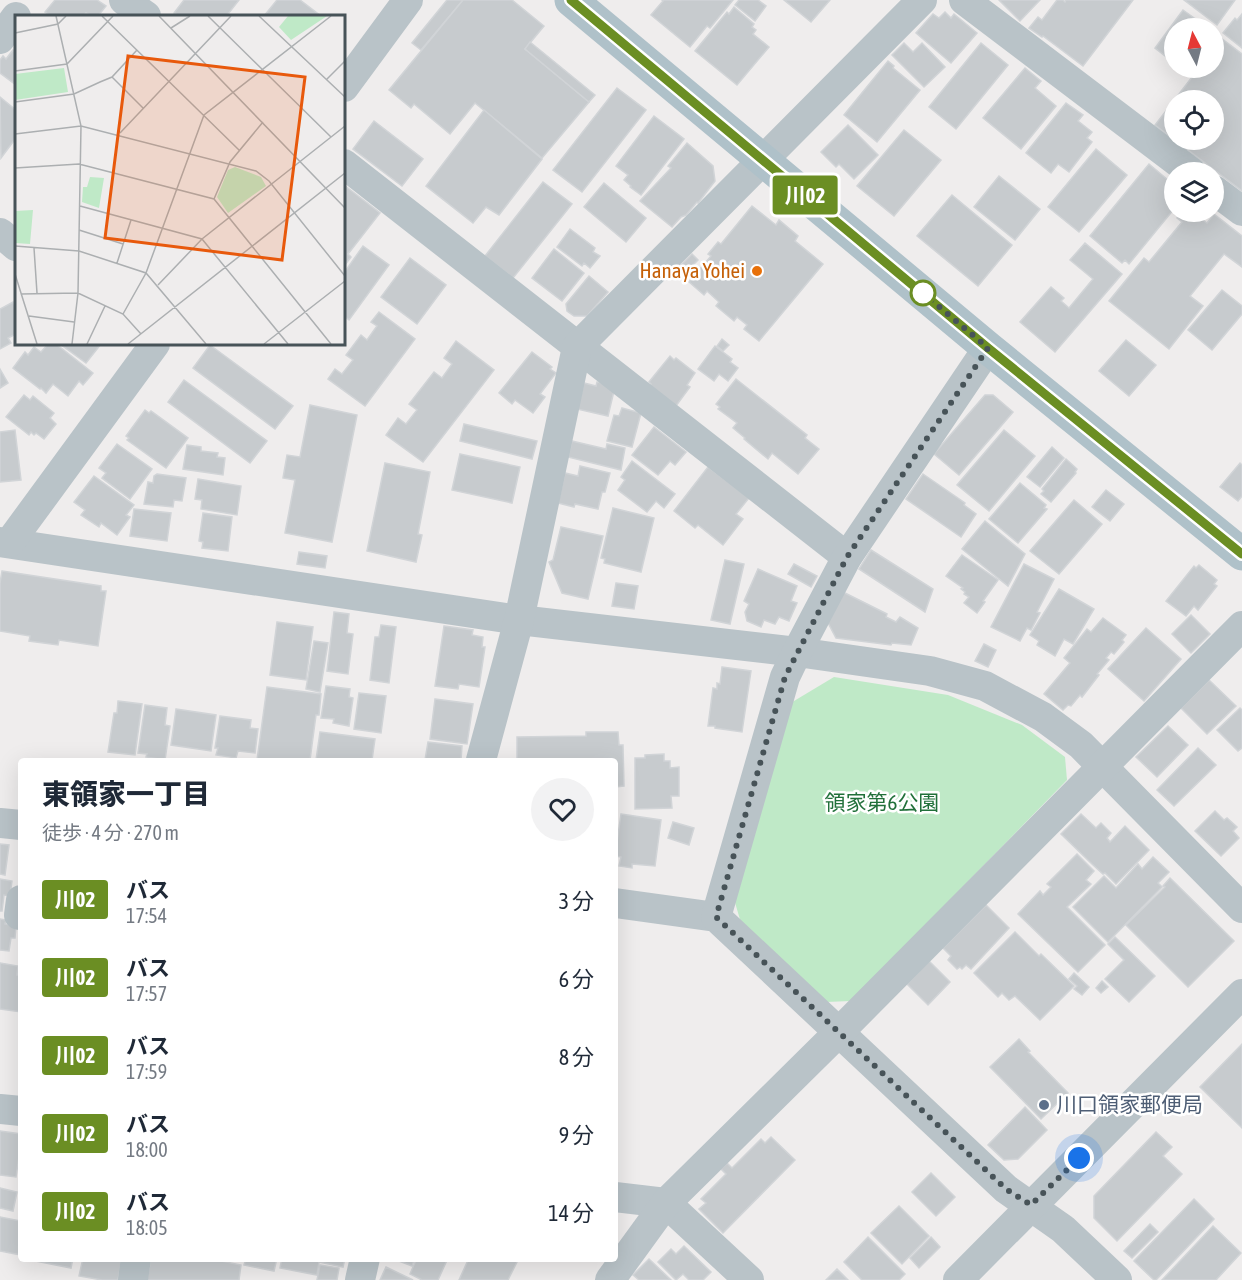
<!DOCTYPE html>
<html lang="ja">
<head>
<meta charset="utf-8">
<style>
  :root { --surface:#fff; --page:#f2f2f3; --text:#1f2937; --muted:#747a83 }
  body { margin:0; font-family:"Asap Condensed","Noto Sans JP",sans-serif; background:var(--page); color:var(--text); height:100vh; display:flex; flex-direction:column; font-size:22px; white-space:nowrap }
  * { box-sizing:border-box; margin:0 }
  p { font-size:20px; color:var(--muted) }
  .icon { flex:none; width:33px; height:33px; fill:none; stroke:currentColor; stroke-width:2; stroke-linecap:round; stroke-linejoin:round }
  .map { position:relative; flex:1; overflow:hidden }
  .side { position:absolute; left:18px; top:758px; width:600px; height:504px; display:flex; flex-direction:column; background:var(--surface); border-radius:6px; box-shadow:0 6px 24px #0002 }
  .side>* { flex:none }
  .badge { padding:0 12px; border-radius:4px; font-size:21px; line-height:39px }
  .needle { width:39px; rotate:353deg }
  .tools { position:absolute; left:1164px; top:18px; display:grid; gap:12px }
  .tools a { display:grid; place-items:center; width:60px; height:60px; border-radius:50%; background:var(--surface); box-shadow:0 6px 24px #0002; font-size:30px }
  .you { position:absolute; width:30px; height:30px; margin:-15px; border:4px solid #fff; border-radius:50%; background:#1a73e8; box-shadow:0 0 0 9px #1a73e833 }
  .map>.badge { position:absolute; translate:-50% -50%; box-shadow:0 0 0 3px #fff }
  .round { display:grid; place-items:center; flex:none; width:63px; height:63px; border-radius:32px; background:var(--page) }
  .overview { display:flex; align-items:center; justify-content:space-between; height:102px; padding:0 24px }
  h1 { font-size:28px; font-weight:800; line-height:45px }
  ul { padding:0; list-style:none }
  li { display:flex; align-items:center; gap:18px; height:78px; padding:0 24px }
  li div { flex:1 }
  li b { display:block; font-size:22px }
  li em { font-style:normal }
  li .badge { min-width:66px; font-weight:700; text-align:center }
  .map>svg:first-child { display:block }
</style>
</head>
<body>
<div class="map">
<svg width="1242" height="1280" viewBox="0 0 1242 1280">
  <rect width="100%" height="100%" fill="#efeded"/>
  <polygon fill="#bfe9c7" points="834,677 948,695 1022,725 1065,757 1067,780 851,1001 826,1002 741,923 734,899 789,704"/>
  <g fill="#c7cbce" stroke="#d1d4d7" stroke-width="1.5" fill-rule="evenodd">
    <polygon points="55,0 97,0 106,6 98,16 91,16 86,13 83,16 51,16 45,12"/>
    <polygon points="184,0 239,0 228,14 231,16 179,16 174,13"/>
    <polygon points="277,0 300,0 321,16 264,16"/>
    <polygon points="447,0 463,0 421,50 412,43"/>
    <polygon points="463,0 512,0 544,26 525,49 589,102 542,158 475,103 450,134 414,104 411,108 389,90"/>
    <polygon points="662,0 733,0 710,28 707,26 690,47 651,15 663,1"/>
    <polygon points="739,0 758,0 766,6 755,21 735,5"/>
    <polygon points="784,0 830,0 811,22"/>
    <polygon points="999,0 1040,0 1020,21"/>
    <polygon points="1057,0 1063,0 1065,2 1066,0 1133,0 1083,66 1043,36 1042,37 1029,28 1038,17 1042,20"/>
    <polygon points="1184,0 1235,0 1217,25"/>
    <polygon points="734,7 754,24 752,27 756,30 753,34 769,47 737,85 695,51 727,12 729,14"/>
    <polygon points="1183,10 1208,28 1174,28 1174,63 1155,48"/>
    <polygon points="945,12 951,18 954,14 977,33 951,63 916,33 933,14 939,18"/>
    <polygon points="1242,14 1242,48 1223,33 1235,18 1237,20"/>
    <path d="M1221 38 1242 54V191L1155 125 1199 68H1214V48ZM1174 100H1214V140H1174Z"/>
    <polygon points="530,42 595,95 589,102 525,49"/>
    <polygon points="904,43 913,52 922,43 945,67 924,87 892,55"/>
    <polygon points="981,43 1008,65 956,129 929,107"/>
    <polygon points="13,50 16,53 16,85 0,73 0,60 3,56 6,59"/>
    <polygon points="888,61 894,66 893,68 920,90 877,142 844,115"/>
    <polygon points="1025,68 1041,81 1035,88 1056,106 1021,149 983,118"/>
    <polygon points="617,88 646,110 582,192 553,170"/>
    <polygon points="0,97 16,110 16,138 1,158"/>
    <polygon points="1066,103 1083,115 1078,121 1092,132 1087,138 1092,142 1069,172 1058,164 1051,173 1026,153"/>
    <polygon points="484,110 542,159 499,215 486,207 473,223 426,186"/>
    <polygon points="654,116 684,139 641,195 630,187 631,186 624,180 628,175 616,166"/>
    <polygon points="374,121 423,159 402,186 353,149"/>
    <polygon points="848,125 878,155 854,179 839,164 836,167 821,152"/>
    <polygon points="904,130 941,160 894,216 857,186"/>
    <polygon points="687,143 713,166 715,181 698,203 697,202 686,215 681,217 672,227 640,201 671,168 668,166"/>
    <polygon points="1096,149 1127,175 1079,232 1048,207"/>
    <polygon points="1149,164 1174,185 1174,209 1129,264 1125,260 1122,263 1090,236"/>
    <polygon points="999,176 1040,209 1015,240 974,207"/>
    <polygon points="543,182 572,204 513,278 485,256"/>
    <polygon points="604,183 646,218 626,242 584,207"/>
    <polygon points="344,185 380,213 348,254 351,257 344,266"/>
    <polygon points="952,195 1012,245 978,286 917,236"/>
    <polygon points="752,206 776,225 779,220 798,236 795,241 823,264 759,341 744,329 747,325 737,317 734,321 716,306 719,302 707,291 704,295 689,282 711,256 708,254 718,242 721,244"/>
    <polygon points="1183,212 1192,212 1207,223 1214,214 1242,236 1242,267 1224,254 1190,296 1203,306 1169,349 1109,301 1144,258 1149,262 1182,222 1177,218"/>
    <polygon points="570,229 595,248 593,252 600,256 590,268 584,263 582,266 557,247"/>
    <polygon points="1085,243 1122,274 1055,352 1020,322 1051,287 1064,298 1061,301 1069,308 1093,279 1070,260"/>
    <polygon points="363,246 389,265 349,320 344,316 344,273"/>
    <polygon points="554,249 584,273 562,301 532,278"/>
    <polygon points="692,254 698,260 682,276 676,270"/>
    <polygon points="410,258 446,285 417,324 381,297"/>
    <polygon points="589,276 608,292 587,316 574,316 567,311 566,304"/>
    <polygon points="1222,290 1242,306 1242,314 1212,350 1188,330"/>
    <polygon points="13,302 16,308 16,334 8,338 11,343 0,349 0,309"/>
    <polygon points="379,312 415,339 365,406 328,379 335,369 342,374 353,360 346,355 361,335 367,340 377,326 371,322"/>
    <polygon points="722,339 729,345 723,351 717,346"/>
    <polygon points="1126,340 1156,365 1129,396 1099,371"/>
    <polygon points="456,341 494,370 423,462 386,435 398,418 406,424 417,410 409,404 434,372 442,378 452,364 444,358"/>
    <polygon points="48,344 56,344 93,373 83,385 79,381 68,396 53,384 46,393 41,388 40,389 13,368 25,352 28,355 34,347 41,352"/>
    <polygon points="60,344 101,344 86,363"/>
    <polygon points="210,345 293,406 275,429 193,368"/>
    <polygon points="715,346 732,359 730,362 738,368 728,381 719,374 714,381 698,369"/>
    <polygon points="532,352 552,367 550,369 556,373 540,394 545,397 533,413 515,400 512,404 499,393"/>
    <polygon points="670,356 674,360 676,358 695,373 687,385 690,387 673,410 646,390 651,384 649,382"/>
    <polygon points="0,369 8,383 0,388"/>
    <polygon points="736,379 807,435 805,438 819,449 798,474 772,453 768,459 744,439 745,438 733,428 737,423 718,409 720,407 716,404"/>
    <polygon points="184,380 267,441 250,463 168,402"/>
    <polygon points="597,382 603,383 614,391 608,416 577,409 584,383 596,386"/>
    <polygon points="24,395 30,400 33,396 54,413 50,418 56,424 44,439 36,433 34,435 31,432 29,435 6,417"/>
    <polygon points="985,395 993,395 1013,412 959,475 934,454"/>
    <polygon points="310,405 357,415 332,542 285,533 295,480 283,478 287,455 300,457"/>
    <polygon points="622,408 641,413 632,447 607,441 614,415 619,416"/>
    <polygon points="145,410 149,413 151,411 188,438 166,468 127,440 129,438 126,436"/>
    <polygon points="464,424 537,441 532,459 460,441"/>
    <polygon points="654,427 686,452 675,465 670,461 658,475 632,455"/>
    <polygon points="15,430 21,480 0,482 0,432"/>
    <polygon points="1004,430 1035,456 989,511 957,485"/>
    <polygon points="572,441 606,449 607,444 625,448 621,470 568,457"/>
    <polygon points="117,444 152,469 130,499 102,478 106,473 99,468"/>
    <polygon points="187,445 201,447 201,451 218,453 217,457 225,458 223,475 183,469"/>
    <polygon points="1052,447 1064,458 1040,487 1027,477"/>
    <polygon points="460,454 520,467 512,503 452,490"/>
    <polygon points="1066,459 1077,469 1075,472 1076,473 1051,502 1041,494 1044,491 1042,489"/>
    <polygon points="632,461 675,494 664,508 656,501 647,512 618,490 625,480 621,477"/>
    <polygon points="385,463 430,472 418,534 422,535 416,562 367,551"/>
    <polygon points="1240,463 1242,465 1242,496 1238,501 1220,487"/>
    <polygon points="580,466 610,473 605,492 602,492 598,509 575,504 574,507 558,503 565,473 578,476"/>
    <polygon points="708,467 749,498 736,514 743,519 723,545 698,525 695,528 674,511"/>
    <polygon points="157,474 186,478 182,501 174,500 173,507 144,504 148,482 153,483 154,476"/>
    <polygon points="923,474 965,503 964,505 976,514 961,537 906,499"/>
    <polygon points="94,476 134,505 126,515 130,517 117,535 101,523 99,527 81,515 85,510 74,502"/>
    <polygon points="198,479 241,486 237,515 201,509 202,500 195,499"/>
    <polygon points="1020,483 1046,505 1044,508 1047,509 1018,543 989,519"/>
    <polygon points="1106,490 1124,504 1110,521 1092,507"/>
    <polygon points="1074,500 1102,524 1059,574 1030,551"/>
    <polygon points="613,508 654,518 641,572 604,563 605,559 601,558"/>
    <polygon points="134,509 171,513 167,541 130,536"/>
    <polygon points="203,513 232,517 228,551 202,548 203,542 199,541"/>
    <polygon points="985,521 1025,554 1008,586 962,549"/>
    <polygon points="561,527 603,536 588,599 562,593 549,562 553,560"/>
    <polygon points="871,550 933,589 925,612 859,569"/>
    <polygon points="299,552 327,556 325,568 297,564"/>
    <polygon points="962,555 998,580 983,601 985,602 977,613 964,603 969,597 964,594 965,592 961,589 963,588 946,576"/>
    <polygon points="725,560 744,564 730,624 711,620"/>
    <polygon points="794,564 817,576 811,587 788,574"/>
    <polygon points="1024,564 1054,579 1037,612 1040,613 1031,630 1027,628 1020,641 991,627"/>
    <polygon points="1199,565 1217,580 1214,584 1217,586 1198,610 1194,606 1186,616 1166,601 1194,566 1196,568"/>
    <polygon points="758,569 797,586 791,601 797,603 789,621 779,617 775,624 764,620 761,627 747,621 745,612 749,604 744,601"/>
    <polygon points="2,571 101,586 101,591 106,591 98,646 59,640 58,645 29,641 30,636 0,631 0,583"/>
    <polygon points="616,583 638,586 634,609 612,606"/>
    <polygon points="1059,589 1094,609 1073,644 1064,639 1055,656 1037,645 1039,641 1030,635"/>
    <polygon points="843,592 887,614 886,617 896,622 900,617 918,628 911,645 892,643 891,645 836,638 826,619"/>
    <polygon points="334,612 349,614 347,633 353,634 348,674 327,671"/>
    <polygon points="1191,615 1210,634 1191,653 1172,634"/>
    <polygon points="1103,618 1126,635 1122,640 1124,642 1114,654 1111,652 1106,658 1109,660 1097,674 1099,675 1082,697 1080,695 1071,706 1068,705 1063,710 1044,694 1070,663 1064,658 1087,629 1091,632"/>
    <polygon points="277,622 313,627 306,680 270,675"/>
    <polygon points="381,625 396,627 389,683 370,680 375,637 379,637"/>
    <polygon points="444,626 473,630 472,635 483,637 482,647 485,647 479,687 459,684 458,689 435,686"/>
    <polygon points="1146,628 1181,659 1144,701 1108,669"/>
    <polygon points="314,641 328,643 320,692 306,689"/>
    <polygon points="984,644 996,650 988,667 975,661"/>
    <polygon points="722,667 751,671 742,732 715,728 715,726 708,726 713,688 717,689 717,683 720,684"/>
    <polygon points="1209,680 1236,706 1207,734 1181,708"/>
    <polygon points="326,686 350,689 349,697 353,698 349,726 333,723 334,719 321,718"/>
    <polygon points="267,687 321,694 319,715 316,715 310,760 257,760"/>
    <polygon points="359,693 386,696 381,733 354,729"/>
    <polygon points="435,699 473,704 467,744 430,739"/>
    <polygon points="118,701 142,704 135,755 108,752 114,713 117,713"/>
    <polygon points="145,705 167,708 165,725 170,726 165,760 146,757 147,754 138,753"/>
    <polygon points="1240,708 1242,710 1242,748 1238,751 1217,730"/>
    <polygon points="176,709 216,715 211,751 171,745"/>
    <polygon points="220,716 251,720 250,728 258,729 255,753 238,751 236,758 216,755 218,748 215,748"/>
    <polygon points="1168,726 1188,745 1157,777 1136,757"/>
    <polygon points="320,732 375,739 372,760 316,760"/>
    <polygon points="586,732 618,732 619,745 623,745 624,786 615,787 615,760 517,760 517,737 586,736"/>
    <polygon points="428,742 462,746 461,760 425,760"/>
    <polygon points="1198,748 1216,765 1174,806 1157,790"/>
    <polygon points="664,754 664,761 670,761 670,768 679,767 679,796 671,796 672,808 635,809 635,758 645,758 645,755"/>
    <polygon points="1215,811 1224,820 1227,818 1237,827 1233,831 1239,838 1221,856 1195,831"/>
    <polygon points="621,814 661,820 655,866 632,864 632,868 619,866 621,857 615,856"/>
    <polygon points="1081,814 1096,828 1101,823 1111,833 1107,838 1110,842 1125,826 1149,850 1116,884 1105,873 1103,874 1092,864 1061,834"/>
    <polygon points="673,822 694,828 689,845 668,838"/>
    <polygon points="0,844 9,845 5,875 0,874"/>
    <polygon points="1077,854 1094,871 1086,880 1091,884 1067,907 1105,945 1078,972 1018,914 1040,891 1043,895 1051,887 1047,884"/>
    <polygon points="1153,857 1169,872 1158,883 1162,887 1108,942 1073,907 1104,876 1116,888 1138,864 1142,869"/>
    <polygon points="1170,878 1234,941 1188,987 1126,925 1165,887 1163,886"/>
    <polygon points="0,879 12,881 10,896 4,895 2,911 0,911"/>
    <polygon points="986,905 1009,928 971,969 966,965 962,969 960,967 957,969 948,960 951,956 943,948"/>
    <polygon points="0,919 6,920 5,924 16,926 15,938 11,938 9,951 0,950"/>
    <polygon points="1015,932 1039,956 1041,954 1074,986 1040,1020 1015,996 1009,1000 1002,993 998,997 974,973"/>
    <polygon points="1115,937 1155,976 1129,1002 1105,979 1124,960 1108,944"/>
    <polygon points="929,961 950,982 928,1005 907,984"/>
    <polygon points="0,963 18,966 17,975 21,975 21,1012 0,1009"/>
    <polygon points="1074,973 1089,987 1082,995 1074,989 1077,986 1069,979"/>
    <polygon points="1102,981 1108,987 1101,993 1096,988"/>
    <polygon points="1019,1039 1030,1051 1028,1052 1068,1093 1041,1119 990,1067"/>
    <polygon points="1242,1044 1242,1128 1200,1087"/>
    <polygon points="1025,1107 1047,1130 1018,1159 1004,1160 988,1145"/>
    <polygon points="0,1131 21,1134 21,1143 16,1177 0,1175"/>
    <polygon points="1156,1132 1172,1147 1163,1156 1182,1174 1117,1241 1094,1218 1094,1196"/>
    <polygon points="771,1137 795,1160 723,1233 699,1209 706,1203 701,1199 726,1174 721,1169 727,1163 732,1168 761,1139 765,1143"/>
    <polygon points="931,1173 955,1197 936,1216 912,1192"/>
    <polygon points="0,1188 17,1192 13,1211 0,1208"/>
    <polygon points="1194,1199 1214,1219 1156,1280 1154,1280 1134,1261"/>
    <polygon points="899,1206 929,1236 902,1264 871,1233"/>
    <polygon points="0,1217 21,1221 21,1255 0,1251"/>
    <polygon points="1150,1224 1158,1232 1132,1258 1124,1251"/>
    <polygon points="1213,1226 1241,1253 1216,1280 1162,1280"/>
    <polygon points="868,1237 905,1274 899,1280 862,1280 844,1262"/>
    <polygon points="931,1237 940,1247 919,1268 910,1258"/>
    <polygon points="684,1246 711,1272 703,1280 689,1280 683,1274 676,1280 658,1262 671,1249 676,1254"/>
    <polygon points="30,1258 73,1258 71,1268 30,1260"/>
    <polygon points="83,1258 122,1258 118,1280 102,1280 79,1276"/>
    <polygon points="151,1258 207,1258 241,1265 239,1280 147,1280"/>
    <polygon points="246,1258 277,1258 274,1271 244,1265"/>
    <polygon points="282,1258 345,1258 343,1267 319,1262 317,1275 280,1268"/>
    <polygon points="400,1258 415,1258 412,1266 399,1261"/>
    <polygon points="417,1258 448,1258 438,1280 422,1280 410,1274"/>
    <polygon points="469,1258 519,1258 508,1280 459,1280"/>
    <polygon points="649,1259 671,1280 639,1280 633,1275"/>
    <polygon points="320,1265 339,1268 337,1280 317,1280"/>
    <polygon points="386,1267 413,1280 380,1280"/>
    <polygon points="837,1269 848,1280 826,1280"/>
  </g>
  <g fill="none" stroke-linecap="round" stroke-linejoin="round">
    <g stroke="#b9c3c8" stroke-width="30">
      <polyline points="124,0 146,16"/>
      <polyline points="964,0 1191,172"/>
      <polyline points="0,39 16,17"/>
      <polyline points="344,87 408,0"/>
      <polyline points="344,164 847,557"/>
      <polyline points="1214,190 1242,211"/>
      <polyline points="0,233 16,246"/>
      <polyline points="0,542 519,620 797,652 930,671 985,686 1043,717 1081,745 1242,908"/>
      <polyline points="10,542 155,344"/>
      <polyline points="481,760 519,620 577,347 922,0"/>
      <polyline points="0,823 21,825"/>
      <polyline points="615,903 716,917 1006,1189 1063,1229 1117,1280"/>
      <polyline points="19,915 21,900"/>
      <polyline points="716,917 785,677 797,652 847,557 988,348"/>
      <polyline points="0,1109 21,1111"/>
      <polyline points="615,1197 666,1203 749,1280"/>
      <polyline points="133,1280 136,1258"/>
      <polyline points="360,1280 365,1258"/>
      <polyline points="610,1280 666,1203 839,1032 1242,626"/>
      <polyline points="958,1280 1242,994"/>
    </g>
    <polyline stroke="#afc1c9" stroke-width="33" points="571,0 988,348 1242,554"/>
  </g>
  <g fill="none" stroke-linecap="round" stroke-linejoin="round">
    <defs>
      <polyline id="line" points="571,0 988,348 1242,554"/>
    </defs>
    <use href="#line" stroke="#fff" stroke-width="14"/>
    <use href="#line" stroke="#6b8e23" stroke-width="9"/>
    <polyline stroke="#475358" stroke-width="6" stroke-dasharray="0 10.8" points="923,293 988,348 847,557 785,677 716,917 1006,1189 1031,1205 1079,1158"/>
  </g>
  <circle fill="#e8710a" stroke="#fff" stroke-width="2" cx="757" cy="271" r="6"/>
  <circle fill="#fff" stroke="#6b8e23" stroke-width="3" cx="923" cy="293" r="12"/>
  <circle fill="#5c6f8a" stroke="#fff" stroke-width="2" cx="1044" cy="1105" r="6"/>
  <g text-anchor="middle" stroke-width="5" stroke-linejoin="round" paint-order="stroke">
    <g font-size="21" fill="#c56008" stroke="#fff" text-anchor="end">
      <text x="745" y="278">Hanaya Yohei</text>
    </g>
    <g font-size="21" fill="#21703a" stroke="#fff">
      <text x="882" y="810">領家第6公園</text>
    </g>
    <g font-size="21" fill="#4e5e75" stroke="#fff" text-anchor="start">
      <text x="1056" y="1112">川口領家郵便局</text>
    </g>
  </g>
  <g transform="translate(15 15)">
    <rect width="330" height="330" fill="#efeded"/>
    <path d="M273 1H312L276 25 264 12ZM49 53 53 77 0 85V59ZM220 152 246 162 251 171 213 198 202 182 213 155ZM75 162 89 163 84 193 67 187 68 172H72ZM18 195 15 229 0 228V196Z" fill="#bfe9c7"/>
    <path fill="none" stroke="#acafb1" stroke-width="1.5" d="M41 1 66 111 63 278 57 329M87 1 224 135M144 1 330 193M193 1 316 122M244 1 330 82M156 13 175 1M0 18 43 9 51 1M0 56 52 49 98 1M97 62 128 93M312 64 330 46M0 87 59 79 85 67 97 62 122 35M105 118 216 1M0 119 66 111 241 156 254 166 330 261M0 153 64 149 199 184 316 329M199 184 215 147 248 107M65 191 187 224 273 329M64 215 108 229M0 231 64 236 131 258 191 329M19 233 22 278M102 248 116 205M0 259 22 329M143 270 187 224 330 111M6 279 63 278 108 299 126 319M108 299 131 258 189 100 316 1M14 301 59 307M72 329 90 291M113 329 330 158M249 329 330 266"/>
    <path fill="#e8590c" fill-opacity="0.15" stroke="#e8590c" stroke-width="3" d="M113 41 290 62 267 245 90 223Z"/>
    <rect width="330" height="330" fill="none" stroke="#475358" stroke-width="3"/>
  </g>
</svg>
<div class="tools">
<a><svg class="needle" viewBox="-14 -14 28 28"><path d="M0-13l5 13h-10z" fill="#e53935"/><path d="M0 13l5-13h-10z" fill="#747a83"/></svg></a>
<a><svg class="icon" aria-label="locate" viewBox="0 0 24 24"><circle cx="12" cy="12" r="6"/><path d="M12 2v4M12 18v4M2 12h4M18 12h4"/></svg></a>
<a><svg class="icon" aria-label="layers" viewBox="0 0 24 24"><path d="M12 4l9 5-9 5-9-5zM3 14l9 5 9-5"/></svg></a>
</div>
<div class="you" style="left:1079px;top:1158px"></div>
<b class="badge" style="left:805px;top:195px;background:#6b8e23;color:#fff">川02</b>
<section class="side">
<div class="overview"><div><h1>東領家一丁目</h1><p>徒歩 · 4 分 · 270 m</p></div><a class="round"><svg class="icon" aria-label="heart" viewBox="0 0 24 24"><path d="M12 20l-8-8c-3-5 5-10 8-4 3-6 11-1 8 4z"/></svg></a></div>
<ul>
<li><span class="badge" style="background:#6b8e23;color:#fff">川02</span><div><b>バス</b><p>17:54</p></div><em>3 分</em></li>
<li><span class="badge" style="background:#6b8e23;color:#fff">川02</span><div><b>バス</b><p>17:57</p></div><em>6 分</em></li>
<li><span class="badge" style="background:#6b8e23;color:#fff">川02</span><div><b>バス</b><p>17:59</p></div><em>8 分</em></li>
<li><span class="badge" style="background:#6b8e23;color:#fff">川02</span><div><b>バス</b><p>18:00</p></div><em>9 分</em></li>
<li><span class="badge" style="background:#6b8e23;color:#fff">川02</span><div><b>バス</b><p>18:05</p></div><em>14 分</em></li>
</ul>
</section>
</div>
</body>
</html>
